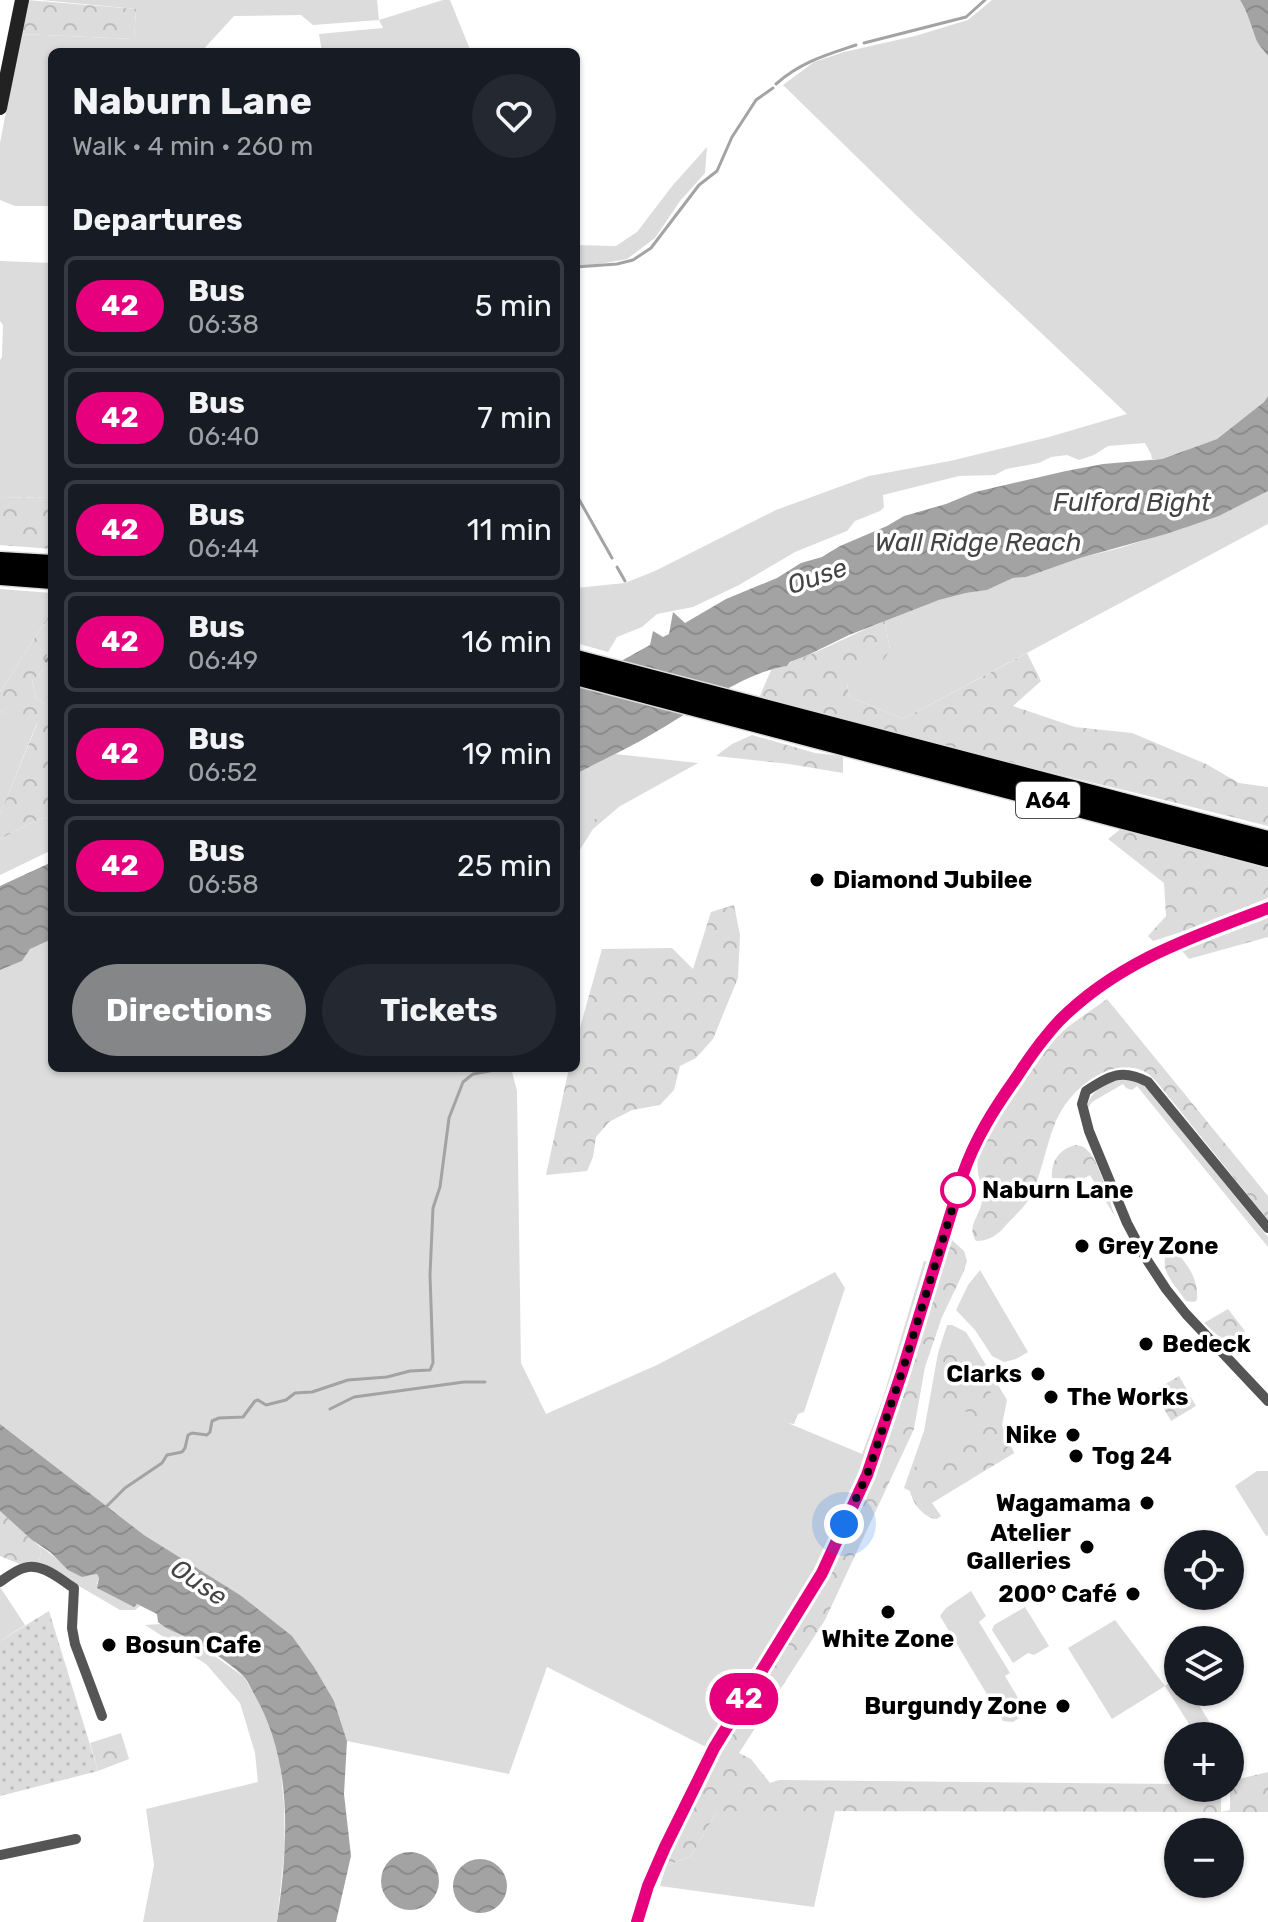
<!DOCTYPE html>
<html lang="en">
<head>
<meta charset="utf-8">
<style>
  :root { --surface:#171b24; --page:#242831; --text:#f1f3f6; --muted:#9ea1a6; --line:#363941; --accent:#858687 }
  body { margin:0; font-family:Rubik,sans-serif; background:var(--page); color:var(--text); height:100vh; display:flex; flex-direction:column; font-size:30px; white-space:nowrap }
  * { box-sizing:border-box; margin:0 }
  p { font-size:26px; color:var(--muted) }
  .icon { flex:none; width:44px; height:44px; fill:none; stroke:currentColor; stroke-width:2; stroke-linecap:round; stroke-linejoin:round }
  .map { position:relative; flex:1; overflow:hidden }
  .drawer { position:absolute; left:48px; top:48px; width:532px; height:1024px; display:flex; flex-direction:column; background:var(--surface); border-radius:12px; box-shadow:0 2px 6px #0004 }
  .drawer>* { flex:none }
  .badge { padding:0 16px; border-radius:26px; font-size:28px; line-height:52px }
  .tools { position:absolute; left:1164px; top:1530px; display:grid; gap:16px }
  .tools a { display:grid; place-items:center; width:80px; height:80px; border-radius:50%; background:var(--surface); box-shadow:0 2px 6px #0004; font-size:40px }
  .you { position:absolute; width:40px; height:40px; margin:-20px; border:6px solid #fff; border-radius:50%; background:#1a73e8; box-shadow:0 0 0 12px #1a73e833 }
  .map>.badge { position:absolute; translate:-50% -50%; box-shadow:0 0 0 4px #fff }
  h2 { padding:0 24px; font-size:30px; line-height:72px }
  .round { display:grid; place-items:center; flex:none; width:84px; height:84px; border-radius:42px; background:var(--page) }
  .summary { display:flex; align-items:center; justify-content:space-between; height:136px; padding:0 24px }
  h1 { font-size:38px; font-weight:700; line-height:60px }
  .primary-button { display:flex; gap:16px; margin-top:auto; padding:16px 24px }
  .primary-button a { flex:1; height:92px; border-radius:48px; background:var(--accent); color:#fff; font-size:32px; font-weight:700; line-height:92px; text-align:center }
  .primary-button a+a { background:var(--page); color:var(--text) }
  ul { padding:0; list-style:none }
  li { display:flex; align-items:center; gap:24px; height:100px; margin:0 16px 12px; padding:0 8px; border:4px solid var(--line); border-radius:12px }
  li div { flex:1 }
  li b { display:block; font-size:30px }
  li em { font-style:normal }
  li .badge { min-width:88px; font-weight:700; text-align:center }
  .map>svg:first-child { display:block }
</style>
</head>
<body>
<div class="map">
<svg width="1268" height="1922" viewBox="0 0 1268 1922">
  <defs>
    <pattern id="forest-crowns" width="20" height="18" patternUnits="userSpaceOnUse" patternTransform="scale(2)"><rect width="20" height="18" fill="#dcdcdc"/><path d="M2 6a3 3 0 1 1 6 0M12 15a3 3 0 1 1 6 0" fill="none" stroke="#bbb"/></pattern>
    <pattern id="park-dots" width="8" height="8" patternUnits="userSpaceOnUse" patternTransform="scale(2)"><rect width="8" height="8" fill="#dcdcdc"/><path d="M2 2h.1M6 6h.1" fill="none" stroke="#bbb" stroke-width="1.8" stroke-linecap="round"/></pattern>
    <pattern id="water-waves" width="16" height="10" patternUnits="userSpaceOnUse" patternTransform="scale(2)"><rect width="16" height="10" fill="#a3a3a3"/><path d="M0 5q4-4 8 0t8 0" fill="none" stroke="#8b8b8b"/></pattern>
  </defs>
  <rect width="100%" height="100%" fill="#fff"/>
  <g fill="#dcdcdc">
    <polygon points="41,0 377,0 379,20 443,0 450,0 471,52 322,52 319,34 383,28 379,20 313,25 301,15 234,16 201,52 52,52 52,206 15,206 0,200 0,143 21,34 134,39 136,9"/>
    <path d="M992 0H1240C1251 18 1256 38 1268 56V396L1264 402 1217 439 1162 459H1152L1151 454 1145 443 1108 446 1094 455 1079 460 1067 455 1051 457 1039 463 1006 469 995 475 959 476 883 495 884 507 880 511 855 521 847 531 795 552 739 585 693 607 657 614 642 627 617 637 608 652 576 643V588L625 583 655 571 776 510 869 476 950 461 1049 437 1127 414 915 214 783 85 814 62 844 52 915 36 968 20Z"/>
    <polygon points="707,147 705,173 680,201 655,238 627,259 588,266 576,266 576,245 616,246 637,232 673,185"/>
    <polygon points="0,261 52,263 52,498 0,497 0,360 2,357 3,325 0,321"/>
    <polygon points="1268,491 1268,524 903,719 850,697 847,684 852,675 890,650 885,621 939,600 966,593 987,590 1013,578 1026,577 1080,558 1120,548 1219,516"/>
    <polygon points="0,589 52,593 52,611 0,692"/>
    <polygon points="52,631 52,708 36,698 32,681 47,666 47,636"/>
    <polygon points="0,711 37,723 0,814"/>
    <polygon points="615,754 698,763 586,825 576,829 576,774"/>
    <polygon points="52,816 52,850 0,875 0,839 37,820"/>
    <polygon points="52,939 52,1068 511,1068 517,1091 521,1363 546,1414 657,1365 835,1272 845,1288 804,1412 798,1414 794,1424 788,1423 862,1454 882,1401 924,1261 933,1263 926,1264 924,1269 896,1366 864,1455 869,1457 843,1519 791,1612 708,1748 547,1667 509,1774 347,1741 334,1701 240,1595 144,1535 0,1424 0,970 22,961 30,949"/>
    <path d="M1129 1079 1140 1082 1150 1090 1268 1237V1247L1137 1086 1132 1090 1126 1088 1123 1084 1092 1102 1086 1111C1090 1088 1108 1081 1129 1079Z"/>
    <polygon points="980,1270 1028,1352 1016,1359 1004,1362 992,1356 975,1330 956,1310 968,1285"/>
    <polygon points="947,1325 952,1325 966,1332 1007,1400 1002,1425 1014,1453 920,1509 910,1491 904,1488 924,1431 938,1353"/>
    <polygon points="1257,1471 1268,1471 1268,1535 1266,1536 1235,1486"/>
    <path d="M39 1546C58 1556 73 1582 97 1574L99 1578 97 1584 140 1606 135 1610H120L43 1565H38L41 1554Z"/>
    <polygon points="0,1587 25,1625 0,1641"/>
    <polygon points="971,1591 986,1616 979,1622 1010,1673 1005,1676 1027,1713 1013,1722 1003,1721 940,1616 946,1608"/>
    <polygon points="1025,1607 1049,1646 1034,1655 1028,1653 1013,1663 992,1630 994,1625"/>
    <polygon points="1115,1620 1165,1686 1178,1676 1178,1692 1191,1692 1218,1736 1189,1736 1184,1728 1189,1724 1165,1686 1112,1719 1068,1648"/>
    <polygon points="160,1624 191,1639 244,1677 266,1714 279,1754 284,1804 285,1846 277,1922 143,1922 154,1865 146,1809 258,1782 255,1753 240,1703 206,1664 145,1625"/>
    <polygon points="717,1811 835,1811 814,1907 660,1886 666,1866 691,1856"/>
  </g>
  <g fill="url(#forest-crowns)">
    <polygon points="27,0 136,9 134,39 21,34"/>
    <polygon points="0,497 52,498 52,549 0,545"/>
    <polygon points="52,611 52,631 47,636 47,666 32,681 36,698 52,708 52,816 37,820 0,839 0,814 37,724 0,711 0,692"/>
    <path d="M885 621 890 650 881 664 853 675 847 685 850 697 903 719 1027 653 1041 681 1013 706 1075 727 1132 733 1206 764 1239 783 1268 787V826L1136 793 894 735 759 698 772 668 787 666C793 659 801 658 809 655 835 644 859 631 885 621Z"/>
    <polygon points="752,735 815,753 843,756 843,773 789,764 716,756 732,744"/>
    <polygon points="620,806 593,829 576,856 576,829"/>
    <polygon points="1122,828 1268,869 1268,898 1200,926 1153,941 1148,936 1166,916 1164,883 1108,839"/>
    <polygon points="734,905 740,935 738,978 713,1039 696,1058 680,1066 674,1090 660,1105 632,1110 609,1122 596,1137 593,1157 587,1171 546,1175 569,1068 576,1068 576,1042 602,949 672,948 693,969 711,912"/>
    <polygon points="1268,918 1268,937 1189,959 1182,951"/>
    <path d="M1107 999 1268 1196V1220L1160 1086C1155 1080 1148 1072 1141 1070 1110 1058 1074 1087 1060 1113 1046 1138 1043 1176 1028 1200 1023 1209 1014 1216 1007 1224 999 1234 990 1241 976 1241 966 1226 980 1216 982 1201 984 1187 975 1173 978 1159 984 1129 1039 1052 1062 1032 1076 1020 1092 1010 1107 999Z"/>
    <path d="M1076 1145C1081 1146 1084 1146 1087 1150 1098 1158 1110 1201 1114 1215L1090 1175 1083 1179 1052 1178C1051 1161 1059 1149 1076 1145Z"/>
    <polygon points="952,1240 964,1251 967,1261 963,1273 942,1317 925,1367 914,1429 825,1620 739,1753 751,1759 770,1783 779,1780 1178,1784 1178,1788 1221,1788 1221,1812 1230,1810 1230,1781 1268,1772 1268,1812 717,1811 691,1856 666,1866 687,1811 714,1762 766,1680 823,1583 926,1314"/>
    <path d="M1168 1250H1174C1188 1264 1199 1280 1197 1300L1194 1302 1186 1301C1175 1285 1157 1269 1168 1250Z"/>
    <polygon points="1228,1309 1245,1331 1227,1344 1204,1323"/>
    <path d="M952 1330H957C965 1341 965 1355 972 1367L984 1371 988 1376 985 1383 999 1406 996 1426 1014 1453 932 1503 941 1516 937 1519C919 1518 903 1490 911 1472 912 1470 918 1464 920 1462 938 1461 952 1468 957 1447L965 1443H975C979 1431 977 1422 969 1412 958 1411 955 1406 944 1403L943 1396 948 1390C946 1382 942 1377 940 1370 937 1356 944 1341 952 1330Z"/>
    <polygon points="1179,1376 1196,1406 1171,1421 1154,1391"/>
    <polygon points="0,1511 39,1546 41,1554 38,1565 22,1565 0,1556"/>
    <polygon points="121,1733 129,1759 98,1771 90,1743"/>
  </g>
  <polygon fill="url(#park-dots)" points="49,1611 98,1771 0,1796 0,1641"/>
  <g fill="url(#water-waves)">
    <path d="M1240 0H1268V56C1264 50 1258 45 1256 39 1251 25 1248 13 1240 0Z"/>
    <path d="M1268 396V491L1219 516 1166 534 1080 558 1026 577 1013 578 987 590 966 593 939 600 849 635 808 655 790 662 787 666C746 671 691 712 654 733 629 748 602 760 576 774V686L650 645 653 631 663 637 669 634 673 612 685 623 726 599 777 578 801 563 822 557 840 546 887 526 904 516 946 504 975 492 1066 471 1103 464 1162 459 1217 439 1264 402Z"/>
    <polygon points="52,862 52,939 30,949 22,961 0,970 0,886"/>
    <path d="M0 1424 144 1535 240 1595 292 1636 314 1667 334 1701 347 1741 344 1794 351 1856 336 1922H277C288 1847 294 1762 254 1694 251 1689 249 1683 245 1678 236 1667 204 1646 190 1639 179 1633 167 1630 158 1622L157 1614 137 1604 134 1607 97 1588 99 1578 97 1574 82 1577 68 1570 50 1552 32 1540 0 1511Z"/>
    <circle cx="410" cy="1881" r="29"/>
    <circle cx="480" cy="1886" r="27"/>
  </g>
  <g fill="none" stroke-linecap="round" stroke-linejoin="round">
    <g stroke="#a3a3a3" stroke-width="3">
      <polyline points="864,43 966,17 985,0"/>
      <path d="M776 84C801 62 826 55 856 45"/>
      <polyline points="576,267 617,264 633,260 651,248 699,185 717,171 732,137 747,114 756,100 773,88"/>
      <polyline points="576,494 612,558"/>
      <polyline points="617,567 625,581"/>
      <polyline points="46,661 52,655"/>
      <polyline points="330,1409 354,1397 464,1382 485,1382"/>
      <polyline points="106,1507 125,1488 162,1463 167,1455 182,1452 185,1448 188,1435 192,1433 207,1435 210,1432 212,1421 219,1418 243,1417 255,1401 258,1400 266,1405 286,1400 295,1393 312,1392 348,1380 387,1377 410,1371 430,1370 433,1363 430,1275 433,1208 440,1187 449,1118 463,1082 473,1074 506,1068"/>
    </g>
    <defs>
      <g id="highway">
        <polyline points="0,561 52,564"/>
        <polyline points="0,576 52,580"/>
        <polyline points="576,659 1268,840"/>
        <polyline points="576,676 1268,858"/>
      </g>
    </defs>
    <use href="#highway" stroke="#dbdbdb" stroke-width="21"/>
    <g stroke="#555" stroke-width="10">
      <path d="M1268 1228 1148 1082C1121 1068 1110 1076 1086 1091L1082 1104 1089 1131 1127 1223 1145 1257 1166 1289 1186 1314 1268 1401"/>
      <path d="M0 1582C7 1577 16 1570 24 1568 41 1562 60 1579 74 1588L72 1628 75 1644 102 1716"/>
      <polyline points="0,1855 76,1839"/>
    </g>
    <g stroke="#222" stroke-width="14">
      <polyline points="0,108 22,0"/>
      <polyline points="637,1922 648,1886 665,1847 714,1748 822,1573 867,1475 902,1372 955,1197 971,1152 990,1116 1048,1032 1062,1018 1099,986 1135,963 1167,947 1268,908"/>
    </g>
    <use href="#highway" stroke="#000" stroke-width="18"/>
  </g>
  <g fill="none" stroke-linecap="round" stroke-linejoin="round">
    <defs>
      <path id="line" d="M637 1922 648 1886 665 1847 714 1748 822 1573 867 1475 902 1372 963 1174C975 1139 994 1109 1016 1078 1029 1058 1043 1038 1060 1020 1119 961 1192 937 1268 908"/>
    </defs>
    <use href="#line" stroke="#fff" stroke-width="18"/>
    <use href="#line" stroke="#e6007e" stroke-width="12"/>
    <polyline stroke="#000" stroke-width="8" stroke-dasharray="0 14.4" points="844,1524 867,1475 902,1372 958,1190"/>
  </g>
  <g fill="#000" stroke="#fff" stroke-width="3">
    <circle cx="817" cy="880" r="8"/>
    <circle cx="1082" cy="1246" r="8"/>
    <circle cx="1146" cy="1344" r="8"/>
    <circle cx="1038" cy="1374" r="8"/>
    <circle cx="1051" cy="1397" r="8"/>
    <circle cx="1073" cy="1435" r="8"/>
    <circle cx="1076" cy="1456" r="8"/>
    <circle cx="1147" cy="1503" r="8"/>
    <circle cx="1087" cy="1547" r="8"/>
    <circle cx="1133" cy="1594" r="8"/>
    <circle cx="888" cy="1612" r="8"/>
    <circle cx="109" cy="1645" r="8"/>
    <circle cx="1063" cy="1706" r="8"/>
  </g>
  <circle fill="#fff" stroke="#e6007e" stroke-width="4" cx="958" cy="1190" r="16"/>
  <g text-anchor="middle" stroke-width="7" stroke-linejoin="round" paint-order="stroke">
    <rect fill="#fff" stroke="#4c4c4c" stroke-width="2" x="1016" y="782" width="64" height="36" rx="6"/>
    <g font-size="22" font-weight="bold" fill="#000">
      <text x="1048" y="808">A64</text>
    </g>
    <g font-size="24" font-weight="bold" fill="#000" stroke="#fff" text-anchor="start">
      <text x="833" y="888">Diamond Jubilee</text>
      <text x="1098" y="1254">Grey Zone</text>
      <text x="1162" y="1352">Bedeck</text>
      <text x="1022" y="1382" text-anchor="end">Clarks</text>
      <text x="1067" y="1405">The Works</text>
      <text x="1057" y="1443" text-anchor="end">Nike</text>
      <text x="1092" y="1464">Tog 24</text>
      <text x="1131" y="1511" text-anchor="end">Wagamama</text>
      <text x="1071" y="1541" text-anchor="end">Atelier<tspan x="1071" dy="28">Galleries</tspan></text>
      <text x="1117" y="1602" text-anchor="end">200° Café</text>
      <text x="888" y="1647" text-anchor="middle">White Zone</text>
      <text x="125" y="1653">Bosun Cafe</text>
      <text x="1047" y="1714" text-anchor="end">Burgundy Zone</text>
    </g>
    <g font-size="24" font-weight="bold" fill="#000" stroke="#fff" text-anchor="start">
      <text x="982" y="1198">Naburn Lane</text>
    </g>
    <g font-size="26" font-style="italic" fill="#444" stroke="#fff">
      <text x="1132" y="511">Fulford Bight</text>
      <text x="978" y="551">Wall Ridge Reach</text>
      <text transform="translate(817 576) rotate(-19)" y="9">Ouse</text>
      <text transform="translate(199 1582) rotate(34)" y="9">Ouse</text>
    </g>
  </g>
</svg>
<div class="tools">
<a><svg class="icon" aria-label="locate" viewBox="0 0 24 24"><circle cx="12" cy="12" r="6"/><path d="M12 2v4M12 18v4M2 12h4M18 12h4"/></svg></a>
<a><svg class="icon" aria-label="layers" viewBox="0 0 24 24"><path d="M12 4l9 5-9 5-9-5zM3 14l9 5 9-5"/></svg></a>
<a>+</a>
<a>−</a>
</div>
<div class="you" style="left:844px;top:1524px"></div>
<b class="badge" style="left:744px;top:1699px;background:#e6007e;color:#fff">42</b>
<section class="drawer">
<div class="summary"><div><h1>Naburn Lane</h1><p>Walk · 4 min · 260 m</p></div><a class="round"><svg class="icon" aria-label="heart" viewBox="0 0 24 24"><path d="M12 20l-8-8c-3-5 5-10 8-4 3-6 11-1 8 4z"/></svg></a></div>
<h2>Departures</h2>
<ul>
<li><span class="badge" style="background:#e6007e;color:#fff">42</span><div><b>Bus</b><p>06:38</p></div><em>5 min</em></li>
<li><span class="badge" style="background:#e6007e;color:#fff">42</span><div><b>Bus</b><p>06:40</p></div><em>7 min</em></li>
<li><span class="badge" style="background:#e6007e;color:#fff">42</span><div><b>Bus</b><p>06:44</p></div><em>11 min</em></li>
<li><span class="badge" style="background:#e6007e;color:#fff">42</span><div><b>Bus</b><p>06:49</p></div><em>16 min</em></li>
<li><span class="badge" style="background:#e6007e;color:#fff">42</span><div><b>Bus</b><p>06:52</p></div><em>19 min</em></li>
<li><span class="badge" style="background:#e6007e;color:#fff">42</span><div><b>Bus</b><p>06:58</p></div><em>25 min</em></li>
</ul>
<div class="primary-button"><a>Directions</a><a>Tickets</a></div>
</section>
</div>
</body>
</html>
